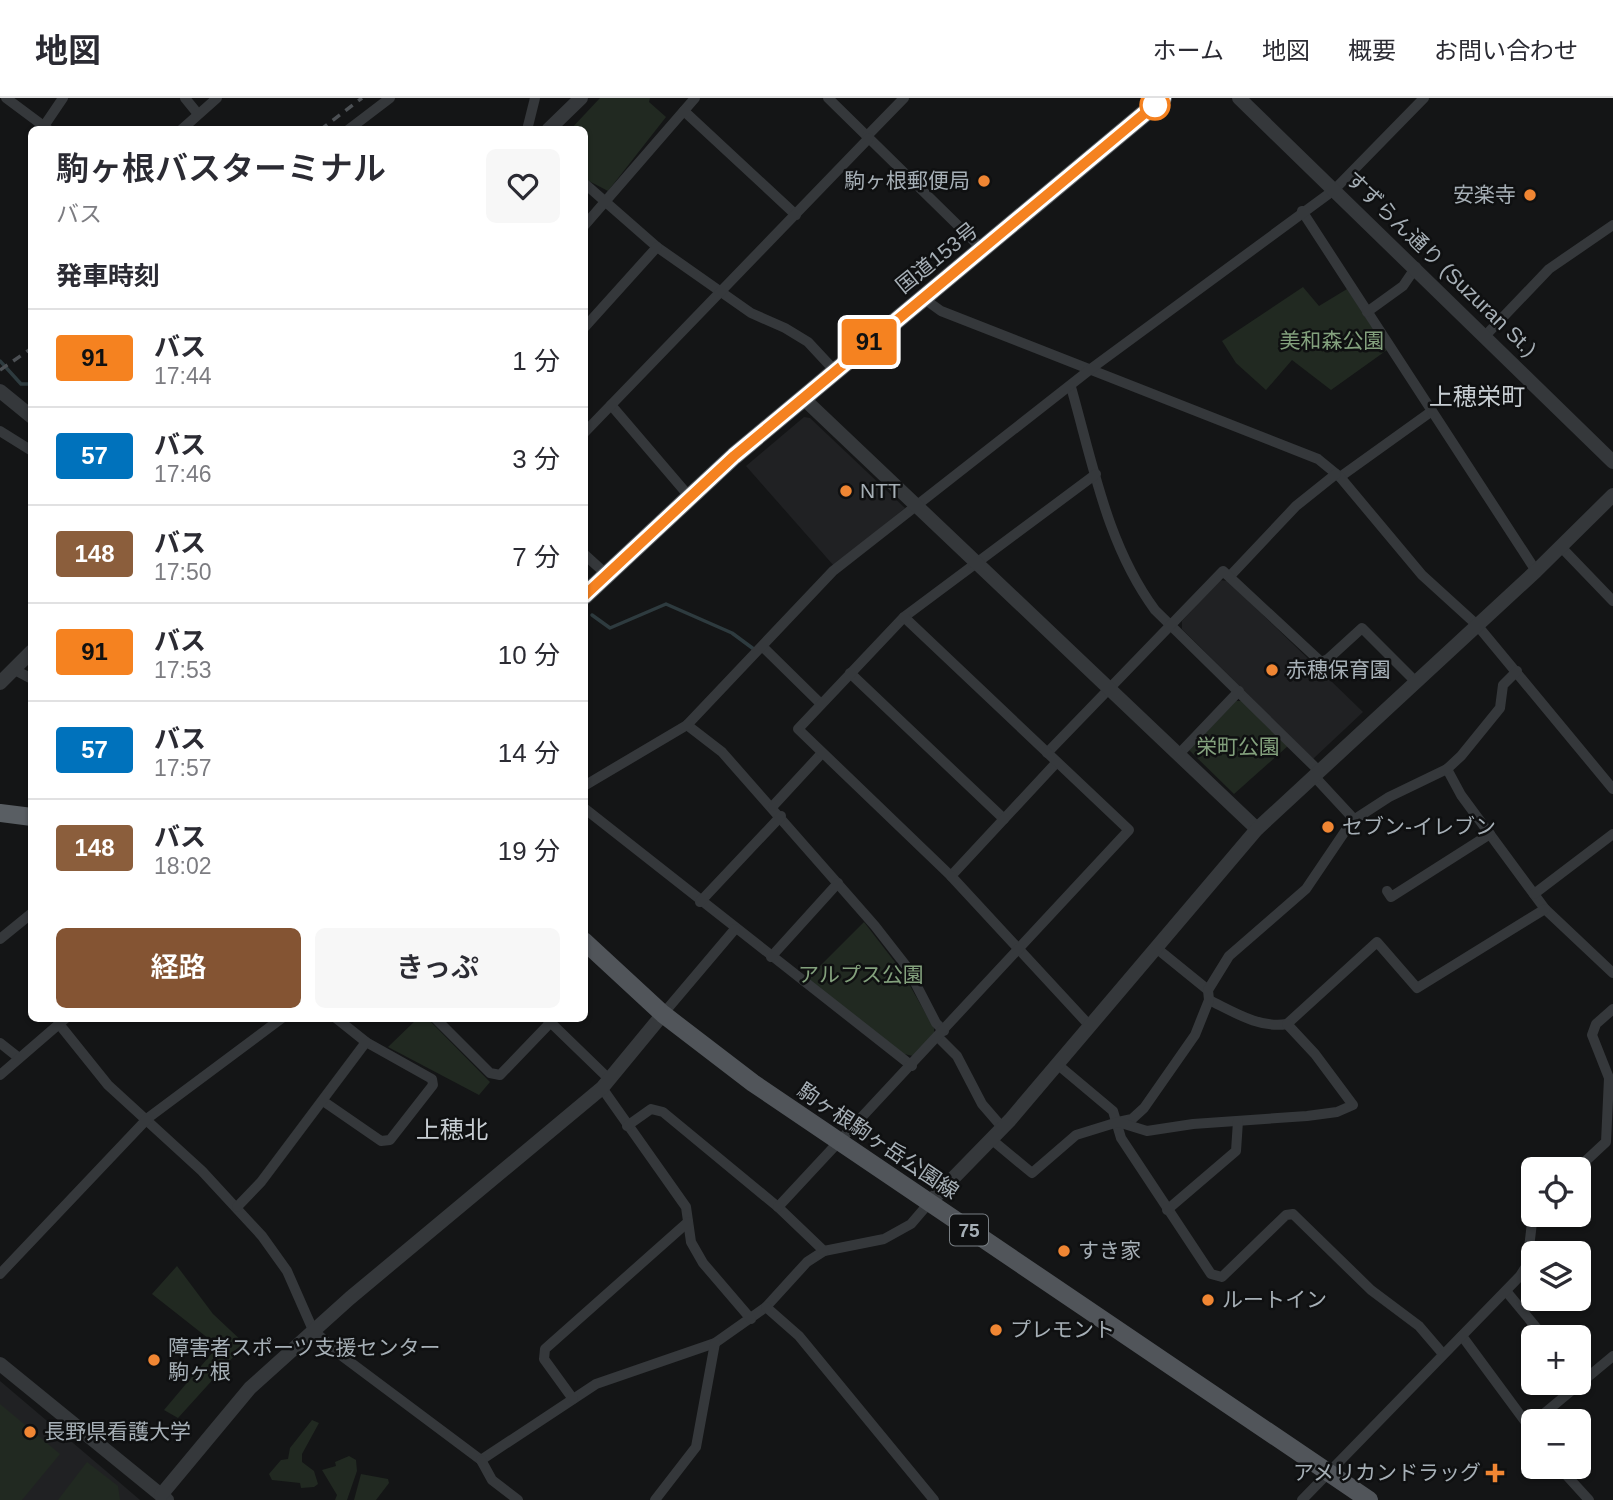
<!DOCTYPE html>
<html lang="ja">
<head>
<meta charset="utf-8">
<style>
  :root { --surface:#fff; --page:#f7f7f7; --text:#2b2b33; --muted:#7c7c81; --line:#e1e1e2; --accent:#845433 }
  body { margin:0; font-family:Arial,"Noto Sans JP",sans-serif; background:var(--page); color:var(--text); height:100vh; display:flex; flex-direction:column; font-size:26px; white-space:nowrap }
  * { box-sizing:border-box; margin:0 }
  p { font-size:23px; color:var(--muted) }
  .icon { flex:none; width:38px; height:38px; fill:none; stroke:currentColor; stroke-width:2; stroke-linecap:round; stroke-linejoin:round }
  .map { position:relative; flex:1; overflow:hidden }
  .side { position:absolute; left:28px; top:28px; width:560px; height:896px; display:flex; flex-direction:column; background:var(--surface); border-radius:10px; box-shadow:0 2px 5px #0004 }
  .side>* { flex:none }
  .badge { padding:0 14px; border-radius:5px; font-size:24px; line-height:46px }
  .fabs { position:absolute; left:1521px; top:1059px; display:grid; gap:14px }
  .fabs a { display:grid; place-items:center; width:70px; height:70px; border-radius:10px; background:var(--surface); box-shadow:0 2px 5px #0004; font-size:35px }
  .map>.badge { position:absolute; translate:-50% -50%; box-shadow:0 0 0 4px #fff }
  h2 { padding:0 28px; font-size:26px; line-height:63px }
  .round { display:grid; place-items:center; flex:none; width:74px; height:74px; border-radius:10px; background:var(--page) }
  .head { display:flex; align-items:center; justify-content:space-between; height:119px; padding:0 28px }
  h1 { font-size:33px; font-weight:600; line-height:52px }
  .button { display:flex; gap:14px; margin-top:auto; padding:14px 28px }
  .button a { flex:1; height:80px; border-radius:10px; background:var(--accent); color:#fff; font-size:28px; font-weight:600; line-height:80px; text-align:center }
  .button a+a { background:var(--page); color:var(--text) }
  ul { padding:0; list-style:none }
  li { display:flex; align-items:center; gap:21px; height:98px; padding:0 28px; border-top:2px solid var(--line) }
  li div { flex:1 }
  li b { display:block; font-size:26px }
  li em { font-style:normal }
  li .badge { min-width:77px; font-weight:700; text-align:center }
  header { display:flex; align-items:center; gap:42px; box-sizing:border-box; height:98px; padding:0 35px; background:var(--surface); border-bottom:2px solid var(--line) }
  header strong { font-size:33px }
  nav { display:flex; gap:38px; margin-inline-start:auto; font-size:24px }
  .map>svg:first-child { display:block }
</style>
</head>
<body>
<header>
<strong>地図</strong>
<nav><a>ホーム</a><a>地図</a><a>概要</a><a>お問い合わせ</a></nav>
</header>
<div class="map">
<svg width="1613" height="1402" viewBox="0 0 1613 1402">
  <rect width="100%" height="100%" fill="#141516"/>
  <g fill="#202123">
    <polygon points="804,319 810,320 905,410 834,468 746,368"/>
    <polygon points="1219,482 1228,483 1363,614 1313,661 1182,531 1182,523"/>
    <polygon points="0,1283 119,1384 140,1402 0,1402"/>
  </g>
  <g fill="#212921">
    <polygon points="600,0 650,0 649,4 666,19 608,93 585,81 584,32 570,32"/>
    <polygon points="1303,189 1319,208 1347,191 1387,252 1331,292 1292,262 1266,292 1236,265 1222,243"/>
    <polygon points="1236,603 1243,603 1289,647 1234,696 1189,652"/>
    <polygon points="864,824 901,872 934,930 934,936 913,958 904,956 807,881"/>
    <polygon points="417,921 428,921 490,984 479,997 388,949"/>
    <polygon points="177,1168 213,1216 245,1246 178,1320 164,1312 218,1248 152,1196"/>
    <polygon points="0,1306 60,1356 22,1402 0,1402"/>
    <polygon points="312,1322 319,1325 302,1356 302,1364 314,1373 318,1386 314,1389 301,1390 300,1385 272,1382 269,1376 281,1362 288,1361 290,1350"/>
    <polygon points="349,1358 356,1362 357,1373 347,1402 335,1402 337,1397 322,1372 336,1368 335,1364"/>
    <polygon points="87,1364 118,1388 120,1402 58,1402"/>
    <polygon points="361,1376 388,1381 389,1385 376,1402 354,1402"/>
  </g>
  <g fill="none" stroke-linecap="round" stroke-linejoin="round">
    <g stroke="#2e3b3f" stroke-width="3.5">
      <polyline points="0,263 21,286 32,286"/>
      <polyline points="592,517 610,530 666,506 732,535 755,552"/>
    </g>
    <g stroke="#35383b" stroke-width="10">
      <polyline points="6,0 49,32"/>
      <polyline points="185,0 198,16"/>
      <polyline points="828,0 983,152"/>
      <polyline points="684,13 796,117"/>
      <polyline points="44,28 63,0"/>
      <polyline points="181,32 217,0"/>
      <polyline points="348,32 390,0"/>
      <polyline points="527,32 535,0"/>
      <polyline points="867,38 904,0"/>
      <polyline points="584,85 657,149 751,215 785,230 808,244 835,273"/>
      <polyline points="1302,113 1432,313 1340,379"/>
      <polyline points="584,128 695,0"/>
      <polyline points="923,200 941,213 1318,361 1340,379 1422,477 1477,527 1613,691"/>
      <polyline points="1367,214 1403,188 1416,169"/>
      <polyline points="584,230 657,149"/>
      <polyline points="1485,238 1549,171 1613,127"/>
      <path d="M1071 289C1093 366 1107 447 1155 512L1318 672"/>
      <polyline points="611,307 688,397"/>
      <polyline points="1432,313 1536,473"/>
      <polyline points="0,333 32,353"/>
      <polyline points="584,335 869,40"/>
      <polyline points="1561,449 1613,503"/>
      <polyline points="584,456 606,476"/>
      <polyline points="1230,478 1296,408 1336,376"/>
      <polyline points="763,549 821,606"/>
      <polyline points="13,571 32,581"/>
      <polyline points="850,575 1004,721"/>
      <polyline points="687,627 722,654 875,828 907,869 936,925 944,933"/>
      <polyline points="1047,655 1223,473 1321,564 1328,561 1362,530 1414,582"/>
      <polyline points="1178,657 1239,593"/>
      <polyline points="1447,671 1461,697 1545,811 1613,875"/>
      <polyline points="1313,677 1351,718 1352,723"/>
      <polyline points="584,688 687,627 833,473 1092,270 1334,92 1424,0"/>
      <polyline points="773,708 822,655"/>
      <polyline points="584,710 912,968"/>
      <polyline points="951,778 1056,665"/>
      <polyline points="1387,793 1391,799 1490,736"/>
      <polyline points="1534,796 1613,736"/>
      <polyline points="700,804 781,718"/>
      <polyline points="0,841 32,815"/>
      <polyline points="1155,849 1208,892"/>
      <polyline points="771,859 838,785"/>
      <path d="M1209 902C1232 913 1260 931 1287 926L1377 844 1417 890 1545 811"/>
      <polyline points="663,916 735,831"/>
      <polyline points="435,920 490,975 500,977 550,925"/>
      <polyline points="547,921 610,982"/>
      <polyline points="59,926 108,987 202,1073 262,1138 287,1173 313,1232 342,1258 481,1362 596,1286 715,1245 766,1209 807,1164 824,1153 884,1141 911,1126 929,1105"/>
      <polyline points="1089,927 951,778 798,631 904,519 1096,376"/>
      <polyline points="938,939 957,958 982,1006 1001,1028"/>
      <polyline points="0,945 19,960"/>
      <polyline points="1057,966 1113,1013 1121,1040 1211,1176 1222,1179 1286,1117 1293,1116 1371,1192 1419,1228 1443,1256"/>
      <polyline points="0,977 66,920"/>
      <polyline points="602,990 686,1109 691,1144 703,1165 751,1221"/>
      <polyline points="323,1003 381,1043 390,1042 433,987 432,981 366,944"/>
      <polyline points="1118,1024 1132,1021 1144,1010 1195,937 1209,902 1208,892 1229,858 1306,791 1352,723 1389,699 1447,671 1461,658 1500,610 1503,587 1517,573"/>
      <polyline points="627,1028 651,1011 663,1014 778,1109 824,1153"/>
      <polyline points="991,1041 1032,1075 1076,1037 1118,1024 1147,1033 1193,1026 1307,1018 1337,1014 1353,1007 1315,956 1287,926"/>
      <polyline points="1577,1071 1606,1044 1609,980 1592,937 1596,926 1613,911"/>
      <polyline points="237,1109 261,1084 366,944 336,920"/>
      <polyline points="778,1109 1129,732 904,519"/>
      <polyline points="1167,1112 1236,1053 1238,1023"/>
      <polyline points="0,1176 148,1020 282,920"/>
      <polyline points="1506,1193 1544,1239"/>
      <polyline points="766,1209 799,1238 934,1402"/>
      <polyline points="1462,1238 1533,1334"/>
      <polyline points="573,1301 544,1261 545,1251 688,1124"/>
      <polyline points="1535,1323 1613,1258"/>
      <polyline points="481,1362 492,1382 518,1402"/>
      <polyline points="1558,1368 1589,1402"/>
      <polyline points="655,1402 696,1349 715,1245"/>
      <polyline points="1302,1402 1520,1178 1527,1167 1533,1116"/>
    </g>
    <g stroke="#35383b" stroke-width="14">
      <polyline points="1239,0 1613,364"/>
      <polyline points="548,32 581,0"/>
      <polyline points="0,293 32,319"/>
      <polyline points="803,300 1257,731"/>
      <polyline points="0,585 32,553"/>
      <polyline points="929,1105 1010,1022 1257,731 1536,473 1613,397"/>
      <polyline points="0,1266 167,1402"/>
      <polyline points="161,1397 250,1290 350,1200 602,990 663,916"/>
    </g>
    <polyline stroke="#51555a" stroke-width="18" points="584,843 663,916 753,985 1369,1402"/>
    <g stroke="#595e63" stroke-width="18">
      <polyline points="584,498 734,358 1163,0"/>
      <polyline points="0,715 32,719"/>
    </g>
    <g stroke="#4c5054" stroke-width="3.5" stroke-dasharray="9 7" stroke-linecap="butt">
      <polyline points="320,32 362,0"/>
      <polyline points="0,272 32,250"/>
    </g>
  </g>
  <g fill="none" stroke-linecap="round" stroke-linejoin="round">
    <defs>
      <polyline id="line" points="584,498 734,358 1163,0"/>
    </defs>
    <use href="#line" stroke="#fff" stroke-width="16"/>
    <use href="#line" stroke="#f58220" stroke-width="10"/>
  </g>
  <circle fill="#fff" stroke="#f58220" stroke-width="3.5" cx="1155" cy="7" r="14"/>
  <g fill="#f08633" stroke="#0f1011" stroke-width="2.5">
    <circle cx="984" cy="83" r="7"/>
    <circle cx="1530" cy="97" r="7"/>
    <circle cx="846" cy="393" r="7"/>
    <circle cx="1272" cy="572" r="7"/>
    <circle cx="1328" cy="729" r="7"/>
    <circle cx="1064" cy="1153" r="7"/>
    <circle cx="1208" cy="1202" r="7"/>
    <circle cx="996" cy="1232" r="7"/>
    <circle cx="154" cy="1262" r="7"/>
    <circle cx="30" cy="1334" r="7"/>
    <path d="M1491.5 1364.5h7v7h7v7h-7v7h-7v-7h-7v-7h7z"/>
  </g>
  <g text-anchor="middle" stroke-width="5" stroke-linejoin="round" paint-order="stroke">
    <rect fill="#0f1011" stroke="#797f84" stroke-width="2" x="950" y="1116.5" width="38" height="31" rx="5"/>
    <g font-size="19" font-weight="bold" fill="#a6afb6">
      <text x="969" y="1139">75</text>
    </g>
    <g font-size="21" fill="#a6afb6" stroke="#0f1011" text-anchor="start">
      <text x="970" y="90" text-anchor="end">駒ヶ根郵便局</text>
      <text x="1516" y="104" text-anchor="end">安楽寺</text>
      <text x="860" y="400">NTT</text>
      <text x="1286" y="579">赤穂保育園</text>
      <text x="1342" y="736">セブン-イレブン</text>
      <text x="1078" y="1160">すき家</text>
      <text x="1222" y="1209">ルートイン</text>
      <text x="1010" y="1239">プレモント</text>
      <text x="168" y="1257">障害者スポーツ支援センター<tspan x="168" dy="24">駒ヶ根</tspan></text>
      <text x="44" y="1341">長野県看護大学</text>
      <text x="1481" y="1382" text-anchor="end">アメリカンドラッグ</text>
    </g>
    <g font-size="21" fill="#a6afb6" stroke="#0f1011">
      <text transform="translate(937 160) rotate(-39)" y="7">国道153号</text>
      <text transform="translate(1441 166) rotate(44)" y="7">すずらん通り (Suzuran St.)</text>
      <text transform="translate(878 1043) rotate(34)" y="7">駒ヶ根駒ヶ岳公園線</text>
    </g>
    <g font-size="21" fill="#83a17d" stroke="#0f1011">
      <text x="1332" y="250">美和森公園</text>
      <text x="1238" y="656">栄町公園</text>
      <text x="861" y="884">アルプス公園</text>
    </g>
    <g font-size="24" fill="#c7cdd2" stroke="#0f1011">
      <text x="1477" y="307">上穂栄町</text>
      <text x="452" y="1040">上穂北</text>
    </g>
  </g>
</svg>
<div class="fabs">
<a><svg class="icon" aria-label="locate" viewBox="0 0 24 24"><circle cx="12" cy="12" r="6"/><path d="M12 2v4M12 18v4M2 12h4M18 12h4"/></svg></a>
<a><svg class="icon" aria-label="layers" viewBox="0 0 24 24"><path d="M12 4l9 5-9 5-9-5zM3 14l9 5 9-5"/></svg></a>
<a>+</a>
<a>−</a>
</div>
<b class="badge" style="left:869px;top:244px;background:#f58220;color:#111">91</b>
<section class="side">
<div class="head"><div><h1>駒ヶ根バスターミナル</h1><p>バス</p></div><a class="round"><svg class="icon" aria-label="heart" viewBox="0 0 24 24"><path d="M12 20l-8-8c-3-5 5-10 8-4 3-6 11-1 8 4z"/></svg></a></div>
<h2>発車時刻</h2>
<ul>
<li><span class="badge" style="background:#f58220;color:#111">91</span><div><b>バス</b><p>17:44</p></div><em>1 分</em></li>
<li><span class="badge" style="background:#0072bc;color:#fff">57</span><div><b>バス</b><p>17:46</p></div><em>3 分</em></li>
<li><span class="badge" style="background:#8b5e3c;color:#fff">148</span><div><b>バス</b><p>17:50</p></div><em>7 分</em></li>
<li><span class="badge" style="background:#f58220;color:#111">91</span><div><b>バス</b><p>17:53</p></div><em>10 分</em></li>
<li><span class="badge" style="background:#0072bc;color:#fff">57</span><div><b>バス</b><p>17:57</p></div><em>14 分</em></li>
<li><span class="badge" style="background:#8b5e3c;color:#fff">148</span><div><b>バス</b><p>18:02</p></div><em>19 分</em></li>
</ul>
<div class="button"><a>経路</a><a>きっぷ</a></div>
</section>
</div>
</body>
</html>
